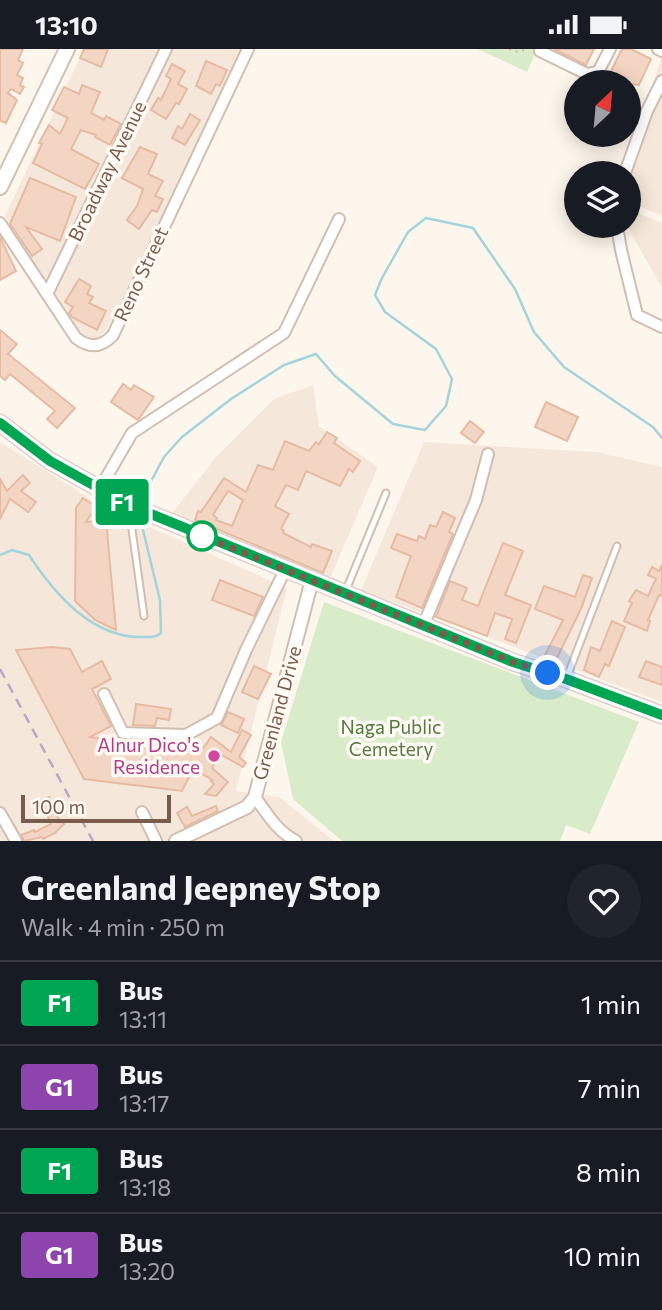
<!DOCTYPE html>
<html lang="en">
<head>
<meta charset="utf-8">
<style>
  :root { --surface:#171b24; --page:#20242c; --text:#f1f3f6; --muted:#9ea1a6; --line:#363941 }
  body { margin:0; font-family:Commissioner,sans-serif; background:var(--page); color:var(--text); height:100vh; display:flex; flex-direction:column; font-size:26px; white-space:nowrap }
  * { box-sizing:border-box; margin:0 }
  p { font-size:23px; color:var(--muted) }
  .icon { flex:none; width:38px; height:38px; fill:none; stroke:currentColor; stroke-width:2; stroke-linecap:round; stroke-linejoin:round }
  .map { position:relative; height:792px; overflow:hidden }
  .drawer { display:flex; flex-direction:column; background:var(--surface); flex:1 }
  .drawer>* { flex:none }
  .badge { padding:0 14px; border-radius:5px; font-size:24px; line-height:46px }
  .needle { width:46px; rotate:26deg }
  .tools { position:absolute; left:564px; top:21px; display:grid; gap:14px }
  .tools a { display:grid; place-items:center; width:77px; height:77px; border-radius:50%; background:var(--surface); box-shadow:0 4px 18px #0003; font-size:35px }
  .scale { position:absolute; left:21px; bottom:18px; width:150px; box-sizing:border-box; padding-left:7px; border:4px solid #7a5c4d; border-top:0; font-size:19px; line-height:24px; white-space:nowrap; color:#7a5c4d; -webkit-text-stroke:5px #fffaf3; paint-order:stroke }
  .you { position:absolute; width:35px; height:35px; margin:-18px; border:5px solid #fff; border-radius:50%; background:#1a73e8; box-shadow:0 0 0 10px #1a73e833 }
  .map>.badge { position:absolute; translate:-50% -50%; box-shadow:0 0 0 4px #fff }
  .round { display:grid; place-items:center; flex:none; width:74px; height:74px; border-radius:37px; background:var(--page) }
  .headline { display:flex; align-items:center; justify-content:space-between; height:119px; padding:0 21px }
  h1 { font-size:33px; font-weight:700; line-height:52px }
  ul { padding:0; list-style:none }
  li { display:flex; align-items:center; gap:21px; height:84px; padding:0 21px; border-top:2px solid var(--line) }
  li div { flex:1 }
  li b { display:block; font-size:26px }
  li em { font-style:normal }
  li .badge { min-width:77px; font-weight:700; text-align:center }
  .status { display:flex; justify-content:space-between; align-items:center; height:49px; padding:0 35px; background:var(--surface); direction:ltr }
  .status svg { height:19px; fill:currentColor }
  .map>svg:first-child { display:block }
</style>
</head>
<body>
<div class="status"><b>13:10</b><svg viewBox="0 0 49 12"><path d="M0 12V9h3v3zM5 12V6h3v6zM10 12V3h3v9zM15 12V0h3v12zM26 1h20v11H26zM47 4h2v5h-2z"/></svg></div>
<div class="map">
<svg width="662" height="792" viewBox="0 0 662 792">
  <rect width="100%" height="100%" fill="#fdf6ec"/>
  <g fill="#f5e8da">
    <polygon points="84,0 243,0 108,278 96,292 76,283 5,167"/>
    <polygon points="661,9 662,10 662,167 628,152 628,124 625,124"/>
    <polygon points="628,160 662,174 662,239 627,177"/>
    <polygon points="313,336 319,377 378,418 330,529 172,464 217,407 274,350"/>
    <polygon points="0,393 100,456 287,539 236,742 279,748 334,792 0,792"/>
    <polygon points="424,393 596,403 662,418 662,653 361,541"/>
  </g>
  <g fill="#d8ecc9">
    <polygon points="478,0 537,0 527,23"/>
    <polygon points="324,553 639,673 590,785 566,776 560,792 342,792 293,750 281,693"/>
  </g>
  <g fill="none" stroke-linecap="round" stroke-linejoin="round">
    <g stroke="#a5d3da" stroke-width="2.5">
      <polyline points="143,447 164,408 182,388 231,350 284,316 316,305 335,327 393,375 425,381 446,357 452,330 436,300 385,263 375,246 382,229 408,183 426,169 473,179 515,240 534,283 564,318 653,378 662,389"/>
      <path d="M0 506 12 501 29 506C54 544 91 588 140 588 149 588 155 589 161 584L160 551 142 477"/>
    </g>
  </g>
  <g fill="#f3d5c3" stroke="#e6bba3" stroke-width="2" fill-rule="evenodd">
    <polygon points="0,0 23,0 18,11 23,14 17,26 23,29 20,36 24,38 20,45 11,40 8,44 17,51 6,74 0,72"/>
    <polygon points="84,0 108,0 101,18 80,9"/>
    <polygon points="554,0 594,0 586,16"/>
    <polygon points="622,0 631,0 651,10 639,36 606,32"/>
    <polygon points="206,12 227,21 220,37 216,35 211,45 196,37"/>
    <polygon points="172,15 185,22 178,35 187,40 179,55 176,54 166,70 151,61 158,49 161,51 171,30 166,27"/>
    <polygon points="82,36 100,43 91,64 104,71 106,67 121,75 110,96 95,88 96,86 81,81 71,100 99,115 85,140 33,114 42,95 39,94 49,76 60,85 68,69 52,61 64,38 79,45"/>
    <polygon points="190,65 200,71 185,96 172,89 178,77 182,80"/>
    <polygon points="140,98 157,105 148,125 163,132 155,147 163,150 157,163 152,161 139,180 127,171 137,157 143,140 122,129"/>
    <polygon points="30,129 76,148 60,192 26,178 42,200 32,207 10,175"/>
    <polygon points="0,188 16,222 0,231"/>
    <polygon points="79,230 91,237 87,245 93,248 89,254 106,262 97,281 72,268 69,264 73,258 65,253"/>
    <polygon points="0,281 17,295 8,305 75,359 57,379 47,370 55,362 10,325 5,331 0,327"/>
    <polygon points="123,335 131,341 134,336 154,348 138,371 111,353"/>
    <polygon points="546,353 578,368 567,392 535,378"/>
    <polygon points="470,372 484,383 475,394 461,384"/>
    <path d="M327 383 337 389 334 394 360 412 353 423 349 420 340 437 306 422 298 441 286 436 275 457 289 465 281 480 284 482 283 484 311 498 312 495 332 502 323 524 195 471 198 462 201 463 224 429 246 443 258 416 273 421 285 392 309 402 316 393 319 395ZM228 442 243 451 232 477 216 471 217 469 213 466Z"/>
    <polygon points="23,426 30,434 21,442 36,453 28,463 10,450 0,470 0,430 7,442"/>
    <polygon points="83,449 96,458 86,473 106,471 116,581 95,571 75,552 76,459"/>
    <polygon points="443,463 455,469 449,483 453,485 422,559 396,548 411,507 391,499 397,485 417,492 419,487 425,490 430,476 436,478"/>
    <polygon points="503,494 523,502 505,546 531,556 516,594 505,590 512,570 495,564 487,587 436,568 450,532 467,539 462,551 478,557"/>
    <polygon points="662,516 662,547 659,546 648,571 650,572 647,582 624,572 632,554 629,552 636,541 648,547 656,530 648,526 652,518 659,522"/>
    <polygon points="583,526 592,529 581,560 555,613 544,608 563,571 535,560 544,537 575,548"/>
    <polygon points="220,531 263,548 254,567 212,551"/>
    <polygon points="612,572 625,578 609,617 605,615 599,628 584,621 591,598 600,602"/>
    <polygon points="52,598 70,600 82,623 102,612 111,630 92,640 111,677 90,688 200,704 211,688 231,703 242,681 251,686 239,708 246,714 243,718 220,705 212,719 228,733 216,747 205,745 214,735 211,732 213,731 193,720 182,742 84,730 16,601"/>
    <polygon points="646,612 662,618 662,636 639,628"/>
    <polygon points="254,617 271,625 258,650 242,643"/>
    <polygon points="136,655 171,660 169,671 157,669 155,677 133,676"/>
    <polygon points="228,663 244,670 238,684 221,676"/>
    <polygon points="49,748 58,769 64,775 55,784 43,790 42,788 24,792 21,786 34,781 35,783 51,775 41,751"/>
    <polygon points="216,757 218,762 185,778 177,764 187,758 192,767"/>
  </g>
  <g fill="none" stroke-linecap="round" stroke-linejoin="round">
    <defs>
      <g id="service">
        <polyline points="129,459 144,567"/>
        <polyline points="346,541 386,444"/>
        <polyline points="567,628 617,497"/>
      </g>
      <g id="minor">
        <polyline points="541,0 540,2 587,25 598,23 610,0"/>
        <polyline points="658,0 662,2"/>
        <polyline points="625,124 647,62 662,32"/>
        <path d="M0 174 76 289C89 299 101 299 113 286L248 0"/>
        <polyline points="617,177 621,201 637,266 662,278"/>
        <polyline points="47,245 166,0"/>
        <polyline points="99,441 132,384 284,284 339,170"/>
        <polyline points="423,577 476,451 488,405"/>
        <polyline points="104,645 123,684 186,686 217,669 246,601 285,521"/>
        <path d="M255 748C267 765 278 783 296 792"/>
        <polyline points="142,763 156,792"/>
        <polyline points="0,764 16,792"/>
      </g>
      <polyline id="tertiary" points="176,792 247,758 255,748 312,531"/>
      <polyline id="secondary" points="0,138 67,0"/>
      <polyline id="primary" points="0,374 50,412 129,456 513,613 566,630 662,666"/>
    </defs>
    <use href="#service" stroke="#d1beb0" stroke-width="9"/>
    <use href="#minor" stroke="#d1beb0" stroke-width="14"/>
    <use href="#tertiary" stroke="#d1beb0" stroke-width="16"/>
    <use href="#secondary" stroke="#d6c0b0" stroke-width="18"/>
    <use href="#primary" stroke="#dad1cd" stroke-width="19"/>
    <polyline stroke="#d9b8a5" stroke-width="2" stroke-dasharray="2 5" stroke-linecap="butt" points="509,0 518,3 527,0"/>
    <use href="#service" stroke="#fff" stroke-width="5"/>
    <use href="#minor" stroke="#fff" stroke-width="10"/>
    <use href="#tertiary" stroke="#fff" stroke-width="12"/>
    <use href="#secondary" stroke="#fff" stroke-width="14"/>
    <use href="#primary" stroke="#fbd9a5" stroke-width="16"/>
    <polyline stroke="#b9a8c9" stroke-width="2.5" stroke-dasharray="10 7" stroke-linecap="butt" points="0,620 93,792"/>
  </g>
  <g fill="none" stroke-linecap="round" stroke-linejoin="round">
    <defs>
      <polyline id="line" points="0,374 50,412 129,456 513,613 566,630 662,666"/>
    </defs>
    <use href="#line" stroke="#fff" stroke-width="16"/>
    <use href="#line" stroke="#00a651" stroke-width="10"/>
    <polyline stroke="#7a5c4d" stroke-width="7" stroke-dasharray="0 12.6" points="202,487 200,486 513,613 548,624"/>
  </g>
  <circle fill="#fff" stroke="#00a651" stroke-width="3.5" cx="202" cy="487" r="14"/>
  <circle fill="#d1479c" stroke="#fffaf3" stroke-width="2.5" cx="214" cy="707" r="7"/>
  <g text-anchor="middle" stroke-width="7" stroke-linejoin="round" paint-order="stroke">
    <g font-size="19" fill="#7a5c4d" stroke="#fffaf3">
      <text transform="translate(107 122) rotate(-64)" y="7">Broadway Avenue</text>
      <text transform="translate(141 225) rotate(-65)" y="7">Reno Street</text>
      <text transform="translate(277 664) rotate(-75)" y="7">Greenland Drive</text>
    </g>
    <g font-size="19" fill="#537a41" stroke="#fffaf3">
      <text x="391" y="685">Naga Public<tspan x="391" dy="22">Cemetery</tspan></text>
    </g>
    <g font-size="19" fill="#b23c85" stroke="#fffaf3" text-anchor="end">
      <text x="200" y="703">Alnur Dico's<tspan x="200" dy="22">Residence</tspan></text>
    </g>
  </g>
</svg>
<div class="tools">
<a><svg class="needle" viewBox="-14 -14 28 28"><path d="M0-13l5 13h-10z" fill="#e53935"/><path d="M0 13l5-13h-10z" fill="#9ea1a6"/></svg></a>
<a><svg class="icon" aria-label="layers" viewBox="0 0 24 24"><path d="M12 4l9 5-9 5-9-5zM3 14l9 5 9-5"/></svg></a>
</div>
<div class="scale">100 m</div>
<div class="you" style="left:548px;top:624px"></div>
<b class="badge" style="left:122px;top:453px;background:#00a651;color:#fff">F1</b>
</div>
<section class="drawer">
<div class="headline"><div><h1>Greenland Jeepney Stop</h1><p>Walk · 4 min · 250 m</p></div><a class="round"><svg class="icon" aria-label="heart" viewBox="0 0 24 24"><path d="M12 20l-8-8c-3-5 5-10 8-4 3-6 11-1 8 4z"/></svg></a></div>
<ul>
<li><span class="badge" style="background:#00a651;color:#fff">F1</span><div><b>Bus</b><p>13:11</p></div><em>1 min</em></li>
<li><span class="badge" style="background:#8e44ad;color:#fff">G1</span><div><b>Bus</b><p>13:17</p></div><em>7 min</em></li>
<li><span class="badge" style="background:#00a651;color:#fff">F1</span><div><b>Bus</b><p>13:18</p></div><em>8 min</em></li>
<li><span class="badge" style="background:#8e44ad;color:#fff">G1</span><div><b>Bus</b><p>13:20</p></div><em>10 min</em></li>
</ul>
</section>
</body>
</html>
